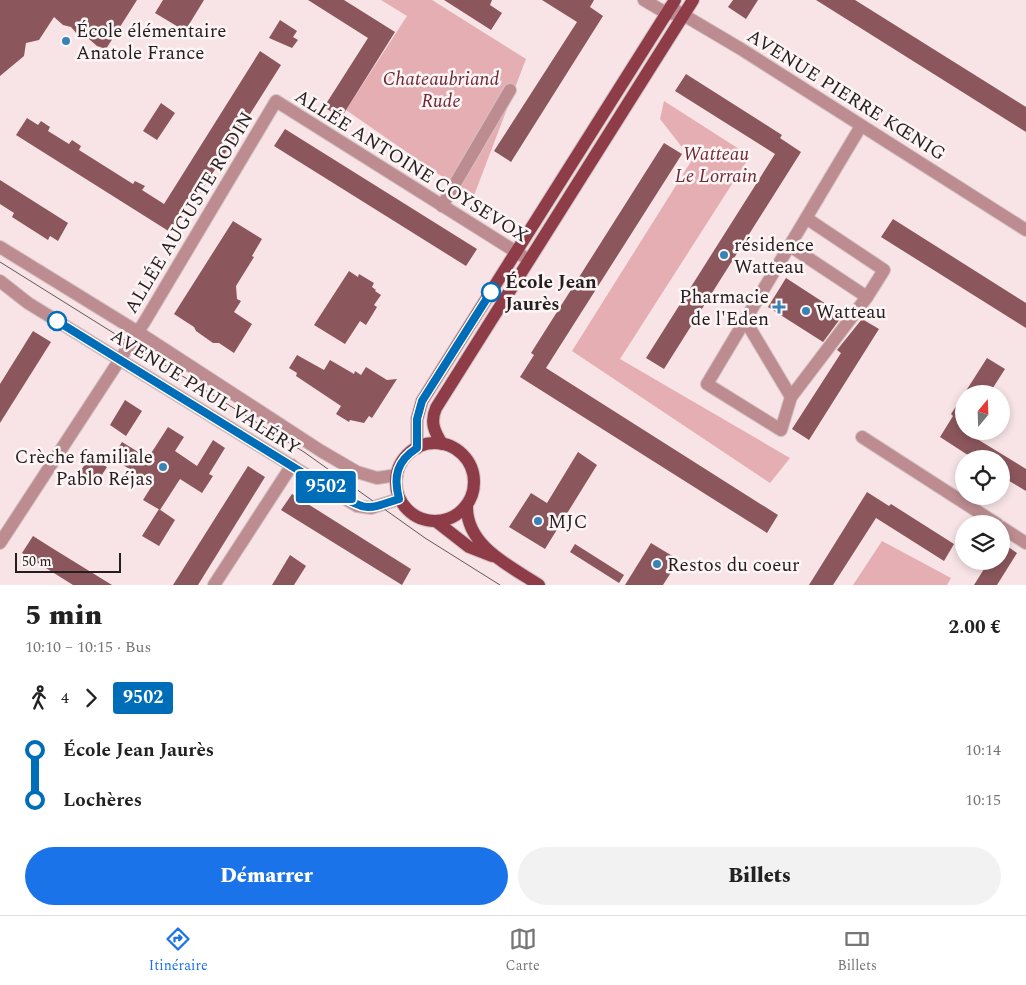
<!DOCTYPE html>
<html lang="fr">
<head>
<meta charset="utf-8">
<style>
  :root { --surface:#fff; --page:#f2f2f2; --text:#222; --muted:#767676; --line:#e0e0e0; --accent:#1a73e8 }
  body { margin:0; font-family:Spectral,serif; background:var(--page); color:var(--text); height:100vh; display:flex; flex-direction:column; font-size:19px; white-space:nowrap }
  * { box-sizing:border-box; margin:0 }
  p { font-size:16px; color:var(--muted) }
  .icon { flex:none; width:28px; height:28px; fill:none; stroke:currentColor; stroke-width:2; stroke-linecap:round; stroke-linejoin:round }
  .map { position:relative; height:585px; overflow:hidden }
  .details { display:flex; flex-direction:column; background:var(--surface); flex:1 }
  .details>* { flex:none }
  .badge { padding:0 10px; border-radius:4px; font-size:18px; line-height:32px }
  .needle { width:32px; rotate:19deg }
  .tools { position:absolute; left:955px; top:385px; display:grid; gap:10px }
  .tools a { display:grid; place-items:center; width:55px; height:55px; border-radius:50%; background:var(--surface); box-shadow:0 2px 8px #0003; font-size:25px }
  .scale { position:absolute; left:15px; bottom:12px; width:106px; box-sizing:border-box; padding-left:5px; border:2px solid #251e1f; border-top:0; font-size:14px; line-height:18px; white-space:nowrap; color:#251e1f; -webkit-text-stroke:4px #fdf5f5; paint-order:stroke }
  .map>.badge { position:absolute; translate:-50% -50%; box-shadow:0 0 0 2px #fff }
  .legs { display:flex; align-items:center; gap:8px; height:55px; padding:0 25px; font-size:16px }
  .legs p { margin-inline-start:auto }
  .overview { display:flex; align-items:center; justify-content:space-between; height:85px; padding:0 25px }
  h1 { font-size:28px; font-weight:800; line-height:38px }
  .primary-button { display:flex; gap:10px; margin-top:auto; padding:10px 25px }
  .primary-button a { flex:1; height:58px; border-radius:30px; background:var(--accent); color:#fff; font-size:20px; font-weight:800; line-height:58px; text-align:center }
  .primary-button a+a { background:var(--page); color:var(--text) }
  ul { padding:0 25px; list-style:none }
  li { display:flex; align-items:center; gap:18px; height:50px; font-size:19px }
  li i { display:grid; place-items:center; width:8px; height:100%; margin:0 6px; background:currentColor }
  li i::after { content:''; width:12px; height:12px; margin:-6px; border:4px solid; border-radius:50%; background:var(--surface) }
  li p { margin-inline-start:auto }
  li:first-child i { background:linear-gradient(#0000 50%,currentColor 0) }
  li:last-child i { background:linear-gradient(currentColor 50%,#0000 0) }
  .tabs { display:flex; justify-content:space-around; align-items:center; height:70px; border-top:1px solid var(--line); background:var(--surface); font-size:14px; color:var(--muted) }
  .tabs a { display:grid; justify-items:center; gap:2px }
  .tabs .active { color:var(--accent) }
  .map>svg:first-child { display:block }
</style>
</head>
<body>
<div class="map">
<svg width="1026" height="585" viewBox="0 0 1026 585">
  <rect width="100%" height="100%" fill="#f8e4e6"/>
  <g fill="#e5aeb3">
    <polygon points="381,0 432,0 526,59 473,198 346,110 407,16"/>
    <polygon points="664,101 750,156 620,359 790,458 770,483 572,351 692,160 660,119"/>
    <polygon points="882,541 951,578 947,585 853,585"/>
  </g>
  <g fill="#8b575c">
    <polygon points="0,0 137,0 106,49 97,46 89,39 78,35 71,27 63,25 54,17 39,40 26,43 24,56 0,76"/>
    <polygon points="163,0 204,0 185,31 155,13"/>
    <polygon points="308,0 344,0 395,32 341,118 324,107 368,38"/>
    <polygon points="444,0 492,0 490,5 502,13 491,30"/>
    <polygon points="542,0 594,0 590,7 603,16 511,162 494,151 577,22"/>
    <polygon points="733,0 758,0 746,19 728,7"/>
    <polygon points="816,0 855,0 1026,107 1026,132"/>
    <polygon points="280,20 297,31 293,37 298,40 292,48 269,38"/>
    <polygon points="260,51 281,65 195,201 191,199 170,232 16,135 27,118 38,125 41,121 50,127 48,131 69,144 72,140 81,146 79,150 133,184 135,181 145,186 142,190 164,204"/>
    <polygon points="686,74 782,135 780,138 801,152 664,369 646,358 775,154 675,91"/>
    <polygon points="161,103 175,113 157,140 143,131"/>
    <polygon points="285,129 477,249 466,266 274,146"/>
    <polygon points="664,143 682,154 546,368 778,515 767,533 520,377 534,355 531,353"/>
    <polygon points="0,180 68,223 58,241 50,236 48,240 12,217 14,213 0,204"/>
    <polygon points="893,219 1026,303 1026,328 881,237"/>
    <polygon points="233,221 262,239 252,256 254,257 236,286 237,299 241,301 234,312 252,324 234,353 219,343 213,343 196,331 194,327 174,314"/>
    <polygon points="349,271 358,277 359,274 374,283 372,287 376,290 375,291 381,295 374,305 377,307 366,325 360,321 345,344 314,325"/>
    <polygon points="786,278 843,315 823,342 768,307"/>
    <polygon points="862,319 879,329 809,440 792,429 841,353 837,350"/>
    <polygon points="33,331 51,342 0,423 0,384"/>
    <polygon points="297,355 324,370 330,360 354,374 355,371 361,375 366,367 387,380 397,379 372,418 369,416 364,423 350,420 349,422 336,414 341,406 296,376 297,373 289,368"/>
    <polygon points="987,358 1005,369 989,394 964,394"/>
    <polygon points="964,394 964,431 1026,469 1026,491 1001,476 1001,459 974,459 940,437 953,416 951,414"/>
    <polygon points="125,400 142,411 126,436 110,425"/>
    <polygon points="168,427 184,437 175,451 197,466 213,440 225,448 209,474 213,476 202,493 180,479 160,510 143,500 153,484 112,458 122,442 148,458"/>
    <polygon points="578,452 597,465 545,549 509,527 531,493 547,503"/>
    <polygon points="90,457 107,467 96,484 79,473"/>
    <polygon points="248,466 265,477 198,585 173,585"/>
    <polygon points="867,492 889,506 891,504 954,544 944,561 876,518 833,585 809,585"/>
    <polygon points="292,494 411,569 402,585 281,510"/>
    <polygon points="159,509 175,520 159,546 142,536"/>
    <polygon points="33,536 52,548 112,585 73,585 22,553"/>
    <polygon points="1001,542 1017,553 997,585 974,585 989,561 1001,561"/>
    <polygon points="651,543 679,560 663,585 625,585"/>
    <polygon points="575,544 624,575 619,583 570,552"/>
    <polygon points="290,555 306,566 294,585 272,585"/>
  </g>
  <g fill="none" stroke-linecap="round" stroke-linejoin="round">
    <defs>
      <g id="minor">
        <polyline points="644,0 666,13 676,14"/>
        <polyline points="670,7 741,49 1026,230"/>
        <polyline points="442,206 510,90"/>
        <path d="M806 218 884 270 867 297 791 397 781 430 707 384C758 298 810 212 861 126"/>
        <polyline points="790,246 867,297"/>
        <polyline points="0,247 138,332 321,451 357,472 377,478 397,475"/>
        <polyline points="0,281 28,303 357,506 371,508 399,499"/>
        <polyline points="745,320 791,397"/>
        <polyline points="862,437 997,524"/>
        <polyline points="1001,527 1026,543"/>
        <polyline points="0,543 145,321 276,101 529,260"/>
        <polyline points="214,585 292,465"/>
      </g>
      <g id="major">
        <circle cx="435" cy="482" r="39"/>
        <path d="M442 444C434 431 430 422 436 408L693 0"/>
        <polyline points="417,448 417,419 422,401 675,0"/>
        <path d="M467 506C466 546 510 566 539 585"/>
        <polyline points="437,522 469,547 492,556"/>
      </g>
    </defs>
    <use href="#minor" stroke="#d2c0c2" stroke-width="14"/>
    <use href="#major" stroke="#d2c0c2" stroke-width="14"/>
    <use href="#minor" stroke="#bc8c90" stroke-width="12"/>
    <use href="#major" stroke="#8d3c48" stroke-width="12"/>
    <polyline stroke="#625759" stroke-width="1" points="0,262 304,452 425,538 500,585"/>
  </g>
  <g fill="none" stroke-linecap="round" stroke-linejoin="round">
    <defs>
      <path id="line-1" d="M57 321 337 494C368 511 366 510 399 499 393 476 397 461 417 448V419L422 401 491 292"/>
    </defs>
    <use href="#line-1" stroke="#fff" stroke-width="11"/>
    <use href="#line-1" stroke="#006db8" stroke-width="8"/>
  </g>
  <g fill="#3883b6" stroke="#fdf5f5" stroke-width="2">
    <circle cx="66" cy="41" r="5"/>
    <circle cx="724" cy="255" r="5"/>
    <path d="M776.5 299.5h5v5h5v5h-5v5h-5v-5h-5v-5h5z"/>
    <circle cx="806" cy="311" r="5"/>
    <circle cx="163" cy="467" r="5"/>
    <circle cx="538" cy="521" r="5"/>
    <circle cx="657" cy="564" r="5"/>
  </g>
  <g fill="#fff" stroke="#006db8" stroke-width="2.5">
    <circle cx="491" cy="292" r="9"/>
    <circle cx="57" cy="321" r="9"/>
  </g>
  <g text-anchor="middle" stroke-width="5" stroke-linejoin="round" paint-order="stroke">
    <g font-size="19" fill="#251e1f" stroke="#fdf5f5" text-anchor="start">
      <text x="76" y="37">École élémentaire<tspan x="76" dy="22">Anatole France</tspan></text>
      <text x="734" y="251">résidence<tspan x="734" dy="22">Watteau</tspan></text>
      <text x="769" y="303" text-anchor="end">Pharmacie<tspan x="769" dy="22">de l'Eden</tspan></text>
      <text x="816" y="318">Watteau</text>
      <text x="153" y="463" text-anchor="end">Crèche familiale<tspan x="153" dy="22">Pablo Réjas</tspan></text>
      <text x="548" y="528">MJC</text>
      <text x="667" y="571">Restos du coeur</text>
    </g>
    <g font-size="19" font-style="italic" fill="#6e2834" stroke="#fdf5f5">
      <text x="441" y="85">Chateaubriand<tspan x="441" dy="22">Rude</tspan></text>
      <text x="716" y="160">Watteau<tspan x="716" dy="22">Le Lorrain</tspan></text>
    </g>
    <g font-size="19" fill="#251e1f" stroke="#fdf5f5">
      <text transform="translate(847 94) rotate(32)" y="7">AVENUE PIERRE KŒNIG</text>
      <text transform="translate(412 165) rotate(32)" y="7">ALLÉE ANTOINE COYSEVOX</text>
      <text transform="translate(188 212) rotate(-59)" y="7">ALLÉE AUGUSTE RODIN</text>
      <text transform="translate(206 391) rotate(32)" y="7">AVENUE PAUL VALÉRY</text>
    </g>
    <g font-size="19" font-weight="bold" fill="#251e1f" stroke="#fdf5f5" text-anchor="start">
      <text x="505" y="288">École Jean<tspan x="505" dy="22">Jaurès</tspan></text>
    </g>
  </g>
</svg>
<div class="tools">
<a><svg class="needle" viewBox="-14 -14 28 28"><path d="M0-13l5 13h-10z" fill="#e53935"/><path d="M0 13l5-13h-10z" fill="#767676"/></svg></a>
<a><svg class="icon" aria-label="locate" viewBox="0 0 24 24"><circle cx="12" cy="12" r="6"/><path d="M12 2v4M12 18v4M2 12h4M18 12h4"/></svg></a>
<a><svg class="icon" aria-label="layers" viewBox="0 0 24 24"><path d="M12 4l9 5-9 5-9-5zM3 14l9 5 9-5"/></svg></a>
</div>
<div class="scale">50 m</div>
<b class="badge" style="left:326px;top:487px;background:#006db8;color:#fff">9502</b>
</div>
<section class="details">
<div class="overview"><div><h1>5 min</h1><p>10:10 – 10:15 · Bus</p></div><b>2.00 €</b></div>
<div class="legs"><svg class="icon" aria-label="walk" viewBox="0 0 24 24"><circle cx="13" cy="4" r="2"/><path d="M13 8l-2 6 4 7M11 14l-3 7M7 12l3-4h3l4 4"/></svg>4<svg class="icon" aria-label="forward" viewBox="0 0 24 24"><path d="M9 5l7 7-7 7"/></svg><b class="badge" style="background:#006db8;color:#fff">9502</b></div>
<ul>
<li><i style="color:#006db8"></i><b>École Jean Jaurès</b><p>10:14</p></li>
<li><i style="color:#006db8"></i><b>Lochères</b><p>10:15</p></li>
</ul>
<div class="primary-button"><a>Démarrer</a><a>Billets</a></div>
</section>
<nav class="tabs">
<a class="active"><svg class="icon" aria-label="directions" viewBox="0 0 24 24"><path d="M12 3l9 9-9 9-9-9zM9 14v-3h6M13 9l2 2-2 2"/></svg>Itinéraire</a>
<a><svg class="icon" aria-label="map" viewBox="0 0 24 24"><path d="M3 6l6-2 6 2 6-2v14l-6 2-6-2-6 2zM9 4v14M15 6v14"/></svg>Carte</a>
<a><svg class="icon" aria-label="tickets" viewBox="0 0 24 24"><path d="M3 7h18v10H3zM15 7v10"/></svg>Billets</a>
</nav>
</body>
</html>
